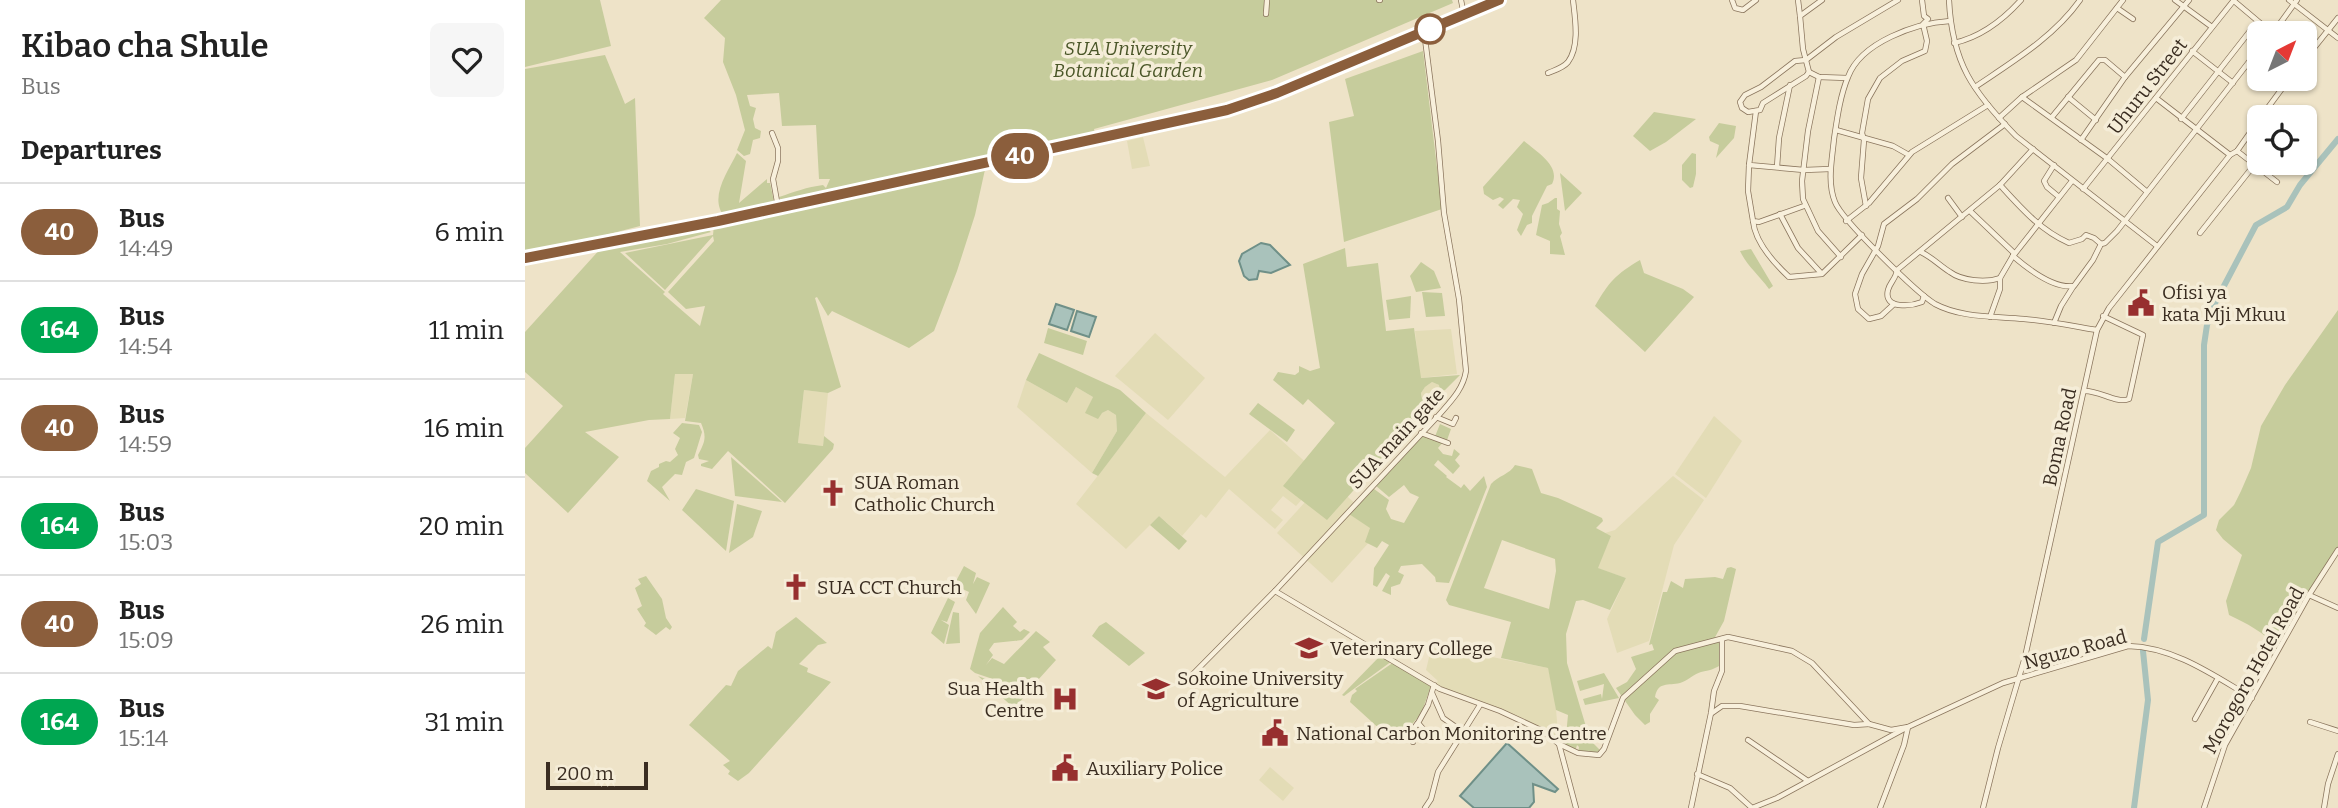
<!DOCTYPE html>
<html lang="en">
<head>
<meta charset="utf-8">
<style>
  :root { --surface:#fff; --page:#f6f6f6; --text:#222; --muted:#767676; --line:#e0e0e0 }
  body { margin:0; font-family:Bitter,serif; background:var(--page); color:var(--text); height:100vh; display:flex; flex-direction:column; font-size:26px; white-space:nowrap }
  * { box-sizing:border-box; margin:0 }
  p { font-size:23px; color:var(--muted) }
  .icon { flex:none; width:38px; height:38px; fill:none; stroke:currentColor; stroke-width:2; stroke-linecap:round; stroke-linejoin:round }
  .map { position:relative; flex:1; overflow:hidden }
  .sheet { display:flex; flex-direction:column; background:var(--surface); width:525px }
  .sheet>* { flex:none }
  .badge { padding:0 14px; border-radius:23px; font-size:24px; line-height:46px }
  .needle { width:46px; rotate:42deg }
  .fabs { position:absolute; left:1722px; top:21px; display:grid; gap:14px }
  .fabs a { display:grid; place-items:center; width:70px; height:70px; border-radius:10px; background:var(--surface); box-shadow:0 2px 5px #0004; font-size:35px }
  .scale { position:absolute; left:21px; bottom:18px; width:102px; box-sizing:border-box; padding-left:7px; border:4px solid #3a2d21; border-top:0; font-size:19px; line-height:24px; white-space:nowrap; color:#3a2d21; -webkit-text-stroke:5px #f5edd8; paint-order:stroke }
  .map>.badge { position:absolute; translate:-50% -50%; box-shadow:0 0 0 4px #fff }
  h2 { padding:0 21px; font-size:26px; line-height:63px }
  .round { display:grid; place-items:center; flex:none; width:74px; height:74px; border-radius:10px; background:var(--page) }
  .head { display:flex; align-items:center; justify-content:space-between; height:119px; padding:0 21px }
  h1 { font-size:33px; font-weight:600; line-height:52px }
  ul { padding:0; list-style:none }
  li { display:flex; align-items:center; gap:21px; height:98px; padding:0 21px; border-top:2px solid var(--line) }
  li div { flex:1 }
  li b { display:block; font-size:26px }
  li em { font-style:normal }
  li .badge { min-width:77px; font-weight:700; text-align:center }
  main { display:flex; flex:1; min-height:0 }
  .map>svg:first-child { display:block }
</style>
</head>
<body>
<main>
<section class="sheet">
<div class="head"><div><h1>Kibao cha Shule</h1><p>Bus</p></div><a class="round"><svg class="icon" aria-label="heart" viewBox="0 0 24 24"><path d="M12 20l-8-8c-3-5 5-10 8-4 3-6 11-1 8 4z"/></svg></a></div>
<h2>Departures</h2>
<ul>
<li><span class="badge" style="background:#8b5e3c;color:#fff">40</span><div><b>Bus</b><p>14:49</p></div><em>6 min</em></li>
<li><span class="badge" style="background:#00a651;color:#fff">164</span><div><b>Bus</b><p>14:54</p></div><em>11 min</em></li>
<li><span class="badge" style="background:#8b5e3c;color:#fff">40</span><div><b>Bus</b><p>14:59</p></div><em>16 min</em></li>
<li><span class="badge" style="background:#00a651;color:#fff">164</span><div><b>Bus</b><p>15:03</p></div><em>20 min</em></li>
<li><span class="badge" style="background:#8b5e3c;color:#fff">40</span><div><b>Bus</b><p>15:09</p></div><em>26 min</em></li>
<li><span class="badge" style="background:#00a651;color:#fff">164</span><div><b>Bus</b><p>15:14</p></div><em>31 min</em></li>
</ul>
</section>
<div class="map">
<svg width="1813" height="808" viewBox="0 0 1813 808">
  <rect width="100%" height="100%" fill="#eee3c8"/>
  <g fill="#e3dcb6">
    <polygon points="618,137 625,166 607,169 602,141"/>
    <polygon points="926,329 932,374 895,378 890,331"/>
    <polygon points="630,333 680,378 643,420 590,376"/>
    <polygon points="150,374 168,374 160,418 145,419"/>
    <polygon points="501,380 542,403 551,387 568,397 561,412 577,413 583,410 591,415 592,431 567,473 492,407"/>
    <polygon points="907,382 914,385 915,392 911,397 913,404 908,409 899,403 896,393 900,387"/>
    <polygon points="279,390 303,393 298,446 273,443"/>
    <polygon points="621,413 700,477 745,430 797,477 771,506 758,496 746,510 758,520 750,529 704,489 681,518 676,514 657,536 634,516 601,549 551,504"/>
    <polygon points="1189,416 1217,441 1181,498 1150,474"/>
    <polygon points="1148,476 1179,500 1149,545 1124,641 1092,653 1082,619 1101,578 1072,568 1086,536 1080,533 1090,530"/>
    <polygon points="802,478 857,528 807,583 752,533"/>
    <polygon points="907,645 1023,668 1030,698 1034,744 1018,731 909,685 913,681 901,670"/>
    <polygon points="745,767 769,788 758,801 734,780"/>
  </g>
  <g fill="#c6cc9c" fill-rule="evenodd">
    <polygon points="0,0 75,0 86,46 0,67"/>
    <path d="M196 0H927L928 3 747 80 569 129 571 137 461 165 450 215 432 271 409 331 384 348 307 311 303 316 292 297 290 298 316 387 303 393 279 390 273 443 298 446 299 436 309 444 308 449 260 503 203 451 187 469 176 466V464L184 461 174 459 173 455C180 442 182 437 176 423L160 421 168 374H150L145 419 124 420 60 432 94 457 43 513 0 473V448L38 406 0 372V332L77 247 86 244 90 247 179 227 186 232 142 244 95 252 140 292 138 294 175 326 180 306 161 309 143 292 189 241 188 236 140 290 100 253 188 235 189 225 302 194 258 203 254 197C269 192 282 187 298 185L301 188 305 179H294L291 125 257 126 254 93 222 95 225 106 231 108 228 119 230 128 236 131 235 138 228 140 225 154 219 156 212 150 220 130 211 95 198 62 200 38 179 18Z"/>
    <polygon points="898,51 917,209 819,242 804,122 829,116 820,79"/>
    <polygon points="80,55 100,104 110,98 115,226 0,256 0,69"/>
    <polygon points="1129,112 1171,119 1141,142 1125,151 1108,136"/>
    <polygon points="1194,123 1211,126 1209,138 1191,158 1194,145 1185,141 1184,137"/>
    <path d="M999 141C1012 152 1036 166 1027 184L1022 186 1007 216V223L1002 225 996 236 992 230 998 214 992 207 995 200 988 199 978 209 973 205 979 199 975 197 968 200 959 194 958 187Z"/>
    <path d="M212 153 221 161 214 203 242 179V183H245L250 206 200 217C183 198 203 172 212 153Z"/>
    <polygon points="1167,153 1171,154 1171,174 1168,187 1165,188 1157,180 1157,165"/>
    <polygon points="1035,173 1057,193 1040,211"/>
    <polygon points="1030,198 1032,198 1032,209 1035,211 1034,224 1037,233 1035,236 1040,255 1025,254 1025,241 1011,235 1017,205 1023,203"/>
    <polygon points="820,248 822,267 853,263 861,331 889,328 896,378 935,375 920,390 915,392 914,385 907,382 900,387 896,393 897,399 904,406 802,520 758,486 810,423 783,399 778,405 748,380 753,372 770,375 774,372 774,366 785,371 795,368 778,264"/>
    <path d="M1226 249 1248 286 1244 289C1234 275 1222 266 1215 251Z"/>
    <path d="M1115 260 1119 273 1158 289 1169 297 1120 352 1070 306C1084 282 1091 274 1115 260Z"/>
    <polygon points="896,262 909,271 916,288 891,292 885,276"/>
    <polygon points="897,292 917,293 920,316 901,317"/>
    <polygon points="886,296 885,318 864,320 861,300"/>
    <path d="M1813 310V549L1751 647C1738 631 1722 624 1704 615L1701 601 1717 555 1698 539 1691 530 1694 520 1709 505 1716 491 1726 468 1736 426 1760 385Z"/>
    <polygon points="523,328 562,341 558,355 519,343"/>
    <polygon points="514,353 595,390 621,413 573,476 567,473 592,431 591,415 583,410 577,413 573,419 560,413 568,397 551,387 542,403 501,380"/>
    <polygon points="733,403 770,430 762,442 724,414"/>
    <polygon points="157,423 174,425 177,432 169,458 161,462 157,475 150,474 137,487 145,501 122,481 126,471 134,467 134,464 141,461 145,462 153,455 150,449 155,438 148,433"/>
    <polygon points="915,424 926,429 921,443 918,442 913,448 918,454 927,456 929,449 935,454 930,460 935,466 928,474 913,460 909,465 922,476 921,477 936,488 939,484 945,491 959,476 962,487 924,583 911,582 910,577 897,564 876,566 873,572 879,575 875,584 866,587 866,595 857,591 865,576 861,573 852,587 848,585 849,568 864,545 857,541 852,548 840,542 845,528 821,512 845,486 864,500 861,509 866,519 879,523 894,497 885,493 879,485 864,497 850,485 896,435 909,439"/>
    <polygon points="206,457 257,502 210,496"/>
    <path d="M990 465 1007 469 1016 493 1033 498 1077 518 1078 521 1071 528 1086 536 1073 568 1101 578 1085 610 1058 600 1051 601 1041 634 1042 663 1065 740 1077 752 1074 754 1053 753 1054 747 1052 745 1050 752 1034 744V740L1041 736 1043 715 1031 710 1023 668 976 658 986 622 924 605 921 600 966 484C973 476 985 474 990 465ZM977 540 1030 559 1031 571 1024 609 959 588Z"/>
    <polygon points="171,489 209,501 201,551 157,510"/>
    <polygon points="212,504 237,511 228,537 204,553"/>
    <polygon points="634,516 662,541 654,550 625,525"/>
    <polygon points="439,566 451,573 448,584 452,577 465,583 451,614 441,600 444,592 429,585"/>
    <path d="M1206 567 1211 569 1199 621 1189 639H1197L1196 665C1186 670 1186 670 1176 672 1169 674 1162 681 1155 683 1143 686 1133 681 1130 697L1134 700 1125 714V722L1120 725 1110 715 1091 688 1102 682 1111 669 1106 657 1129 650 1127 644 1124 645 1138 592H1142L1146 581 1158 588 1160 579 1190 577 1198 579 1202 568Z"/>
    <polygon points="121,576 137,599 141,618 147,627 145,630 141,627 131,635 119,626 121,623 112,609 117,606 110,588 116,584 113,579"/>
    <polygon points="423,598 430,602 422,622 416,620 424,625 419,644 406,633"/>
    <polygon points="478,607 492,622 488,626 495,632 499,629 505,632 497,640 469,643 464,650 468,655 461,665 467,658 479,664 511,631 525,642 518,647 531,660 503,691 450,673 445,669 455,633"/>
    <polygon points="428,612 434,613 435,643 421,644"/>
    <polygon points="271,617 302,643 293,645 274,664 283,668 282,672 306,682 224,773 213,781 203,774 205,771 198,765 205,761 164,725 201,685 206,686 213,671 243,646 247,649 251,632"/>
    <polygon points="581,622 620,653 604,666 567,636 574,626"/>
    <polygon points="856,655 867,661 819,696 817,695"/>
    <polygon points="869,662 906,686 896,714 870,743 825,702 827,695 832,691 830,689"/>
    <polygon points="1079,673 1094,698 1060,705 1058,699 1076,694 1077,699 1079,684 1055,691 1052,681"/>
    <polygon points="453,676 501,695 489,708"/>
  </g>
  <g fill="#a9c2bb" stroke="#6f9088" stroke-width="2">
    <polygon points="736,243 745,245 765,265 746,273 734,271 732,279 724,280 719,276 714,261 717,254"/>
    <polygon points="531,304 549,310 542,330 524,324"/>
    <polygon points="552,311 571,317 564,337 546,331"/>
    <polygon points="982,743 1033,789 1030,792 1008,784 1009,802 1004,808 949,808 935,796"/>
  </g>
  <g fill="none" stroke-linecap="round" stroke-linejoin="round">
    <g stroke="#a9c2bb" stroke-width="6">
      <polyline points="1619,639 1633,542 1679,515 1679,345 1682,325 1690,303 1731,225 1762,207 1775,185 1813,139"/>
      <polyline points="1609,808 1623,700 1618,651"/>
    </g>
    <defs>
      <g id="minor">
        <polyline points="854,0 855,0"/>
        <polyline points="936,0 939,15"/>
        <polyline points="1207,0 1210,8 1218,10 1231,0"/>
        <polyline points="1273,0 1275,16"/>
        <path d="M1424 0C1427 63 1448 92 1491 136L1632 246"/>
        <polyline points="1650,0 1687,27"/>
        <polyline points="1764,0 1813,38"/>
        <polyline points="1709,1 1747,33"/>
        <polyline points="1592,8 1608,19"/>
        <polyline points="741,14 742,0"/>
        <path d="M1425 21C1391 23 1336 42 1323 77 1315 96 1312 119 1309 139 1307 160 1302 182 1310 202 1317 220 1392 293 1410 304 1436 318 1470 316 1499 319 1523 321 1548 326 1572 330"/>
        <polyline points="1748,33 1772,0"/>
        <path d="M1429 43C1456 37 1478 20 1496 0"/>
        <polyline points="1667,51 1708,83"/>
        <polyline points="1780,59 1813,18"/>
        <polyline points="1284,72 1281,76 1238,103 1235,110 1223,112 1217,108 1215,102 1220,95 1236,87 1270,61 1281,60 1311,37 1373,0"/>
        <polyline points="1284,72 1278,49 1275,16 1297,0"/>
        <polyline points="1284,72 1294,77 1322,78"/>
        <path d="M1023 73C1030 70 1038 68 1043 62 1055 46 1050 18 1048 0"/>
        <polyline points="1294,77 1283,131 1277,181 1278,199 1293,231 1316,257"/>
        <path d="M1450 87C1487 62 1529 37 1555 0"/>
        <polyline points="1497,97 1583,159 1621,191"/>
        <polyline points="1543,97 1571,120"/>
        <polyline points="1631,98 1705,155"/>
        <polyline points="1231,111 1224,165 1279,170 1305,169"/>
        <polyline points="1527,117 1574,60 1580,60 1600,77"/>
        <polyline points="1736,117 1764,79"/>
        <polyline points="1474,118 1497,97 1551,60 1598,0"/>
        <polyline points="1656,119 1732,22"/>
        <polyline points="1311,130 1368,146 1384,155"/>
        <polyline points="247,133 253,148 253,161 248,179 253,207"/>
        <polyline points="1556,140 1600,77 1664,0"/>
        <polyline points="1712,151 1752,182"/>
        <polyline points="1224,165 1223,191 1228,221 1234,222 1279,206"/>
        <polyline points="1529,165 1519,181 1522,187 1534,197"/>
        <polyline points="1252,167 1254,138 1265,85"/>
        <path d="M1475 185C1496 208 1515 230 1544 243L1557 239 1561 235 1569 238 1576 244"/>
        <polyline points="1558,189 1709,0"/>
        <polyline points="1423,198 1437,217"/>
        <polyline points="1341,206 1336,178 1339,140 1337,133 1343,99 1355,78 1377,61 1400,51 1402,41 1398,24 1403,19 1399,16 1397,0"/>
        <polyline points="1445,211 1489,253"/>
        <polyline points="1255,214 1273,248 1296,273"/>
        <path d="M1228 221C1230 242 1249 263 1264 277L1297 274 1337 235"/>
        <polyline points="1321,221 1344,203 1387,152 1463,105"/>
        <polyline points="1675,233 1734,159"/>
        <path d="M1396 252C1408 258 1414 265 1425 272 1437 281 1461 283 1475 278"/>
        <path d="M1488 256C1503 269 1529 289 1549 286L1568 260 1576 244 1580 243 1592 231 1734 49"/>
        <polyline points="1488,256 1547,181"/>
        <path d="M1399 296 1397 302C1387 306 1358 310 1363 290 1365 282 1371 279 1372 270L1475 185 1508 149"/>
        <polyline points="1369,304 1356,316 1344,319 1333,309 1330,294 1337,274 1353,246 1359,224 1392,199 1427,164 1480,124"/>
        <polyline points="1465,317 1475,289 1475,278 1489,254"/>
        <polyline points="1529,323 1536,306 1548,287"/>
        <path d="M1559 391C1574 390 1591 404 1604 399L1618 335 1578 316"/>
        <polyline points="911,417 928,424 931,418"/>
        <polyline points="896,433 923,443"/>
        <polyline points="750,591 915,689 975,711 1018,731 1034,744 1051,808"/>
        <polyline points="1784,595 1813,608"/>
        <polyline points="1500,657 1514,659"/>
        <path d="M666 676 750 591 913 416C925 402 938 390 941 371L934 299 919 213 913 141 899 31"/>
        <polyline points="907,693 918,718 938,732"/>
        <polyline points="1187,713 1197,706 1215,706 1329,725 1344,724"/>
        <polyline points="1670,719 1693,678"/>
        <polyline points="1785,722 1813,731"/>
        <polyline points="905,737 893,723 903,705 909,685"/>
        <polyline points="1223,740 1283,781"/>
        <polyline points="888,742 887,731 892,724"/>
        <path d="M1034 744 1053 753 1074 755 1079 749 1098 698 1150 651 1203 637 1267 651 1287 663 1344 724 1366 730 1383 727 1478 683 1603 646C1649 647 1688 675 1727 698"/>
        <polyline points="1172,774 1205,788 1227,808 1252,798 1379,729"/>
        <polyline points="900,808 906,799 913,772 955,705"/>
        <polyline points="1166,808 1186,713 1189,691 1197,671 1197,639"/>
        <polyline points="1355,808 1379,745 1383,727"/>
        <polyline points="1458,808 1473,748 1500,657 1572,330 1584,308 1705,155 1712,151 1734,120"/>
        <polyline points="1679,808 1700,745 1784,595 1813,550"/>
        <polyline points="1799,808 1803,784 1813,754"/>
      </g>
      <polyline id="major" points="0,259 193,221 702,110 752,92 974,0"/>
    </defs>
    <use href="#minor" stroke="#8a755d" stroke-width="6"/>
    <use href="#major" stroke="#584331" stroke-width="8"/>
    <use href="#minor" stroke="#f8f0dc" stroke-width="4.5"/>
    <use href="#major" stroke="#efd7a2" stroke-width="6"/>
  </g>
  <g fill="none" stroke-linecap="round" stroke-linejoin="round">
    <defs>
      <polyline id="line" points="0,258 193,221 702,110 752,93 974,0"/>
    </defs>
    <use href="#line" stroke="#fff" stroke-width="16"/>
    <use href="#line" stroke="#8b5e3c" stroke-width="10"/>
  </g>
  <defs>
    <symbol id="civic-bare" viewBox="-9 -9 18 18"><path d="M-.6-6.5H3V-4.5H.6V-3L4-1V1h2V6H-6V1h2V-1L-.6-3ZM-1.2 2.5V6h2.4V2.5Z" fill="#972f2f" stroke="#f5edd8" stroke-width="2.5" paint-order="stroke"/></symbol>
    <symbol id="church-bare" viewBox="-9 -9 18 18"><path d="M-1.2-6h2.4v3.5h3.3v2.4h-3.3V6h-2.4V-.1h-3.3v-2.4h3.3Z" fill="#972f2f" stroke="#f5edd8" stroke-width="2.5" paint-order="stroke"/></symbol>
    <symbol id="university-bare" viewBox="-9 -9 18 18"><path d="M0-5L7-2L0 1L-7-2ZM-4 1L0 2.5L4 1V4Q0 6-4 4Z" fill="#972f2f" stroke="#f5edd8" stroke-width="2.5" paint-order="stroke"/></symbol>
    <symbol id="hospital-bare" viewBox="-9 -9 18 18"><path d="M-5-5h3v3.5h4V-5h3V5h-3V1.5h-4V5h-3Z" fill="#972f2f" stroke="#f5edd8" stroke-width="2.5" paint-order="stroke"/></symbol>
  </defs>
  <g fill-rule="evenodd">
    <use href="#civic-bare" x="1597" y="284" width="38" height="38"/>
    <use href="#church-bare" x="289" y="474" width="38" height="38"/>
    <use href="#church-bare" x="252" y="568" width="38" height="38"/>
    <use href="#university-bare" x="765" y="629" width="38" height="38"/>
    <use href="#university-bare" x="612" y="670" width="38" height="38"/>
    <use href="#hospital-bare" x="521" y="680" width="38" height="38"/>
    <use href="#civic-bare" x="731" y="714" width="38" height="38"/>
    <use href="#civic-bare" x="521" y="749" width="38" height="38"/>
  </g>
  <circle fill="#fff" stroke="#8b5e3c" stroke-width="3.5" cx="905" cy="29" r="14"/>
  <g text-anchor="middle" stroke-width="7" stroke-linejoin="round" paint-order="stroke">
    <g font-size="19" font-style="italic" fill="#4a5628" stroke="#f5edd8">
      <text x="603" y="55">SUA University<tspan x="603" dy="22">Botanical Garden</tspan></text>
    </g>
    <g font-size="19" fill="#3a2d21" stroke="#f5edd8">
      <text transform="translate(1622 86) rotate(-52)" y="7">Uhuru Street</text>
      <text transform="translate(1534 437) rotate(-78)" y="7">Boma Road</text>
      <text transform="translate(871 438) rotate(-47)" y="7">SUA main gate</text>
      <text transform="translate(1550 649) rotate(-15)" y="7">Nguzo Road</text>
      <text transform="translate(1728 670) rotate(-61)" y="7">Morogoro Hotel Road</text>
    </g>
    <g font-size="19" fill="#3a2d21" stroke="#f5edd8" text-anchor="start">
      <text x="1637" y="299">Ofisi ya<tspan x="1637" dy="22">kata Mji Mkuu</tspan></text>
      <text x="329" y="489">SUA Roman<tspan x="329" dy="22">Catholic Church</tspan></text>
      <text x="292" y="594">SUA CCT Church</text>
      <text x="805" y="655">Veterinary College</text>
      <text x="652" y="685">Sokoine University<tspan x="652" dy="22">of Agriculture</tspan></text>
      <text x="519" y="695" text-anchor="end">Sua Health<tspan x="519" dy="22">Centre</tspan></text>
      <text x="771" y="740">National Carbon Monitoring Centre</text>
      <text x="561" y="775">Auxiliary Police</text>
    </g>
  </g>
</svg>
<div class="fabs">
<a><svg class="needle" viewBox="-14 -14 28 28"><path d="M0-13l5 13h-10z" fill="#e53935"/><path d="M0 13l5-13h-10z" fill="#767676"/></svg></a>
<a><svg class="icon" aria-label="locate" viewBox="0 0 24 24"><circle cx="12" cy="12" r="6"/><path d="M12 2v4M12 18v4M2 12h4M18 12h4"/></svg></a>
</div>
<div class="scale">200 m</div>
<b class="badge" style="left:495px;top:156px;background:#8b5e3c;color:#fff">40</b>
</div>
</main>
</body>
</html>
